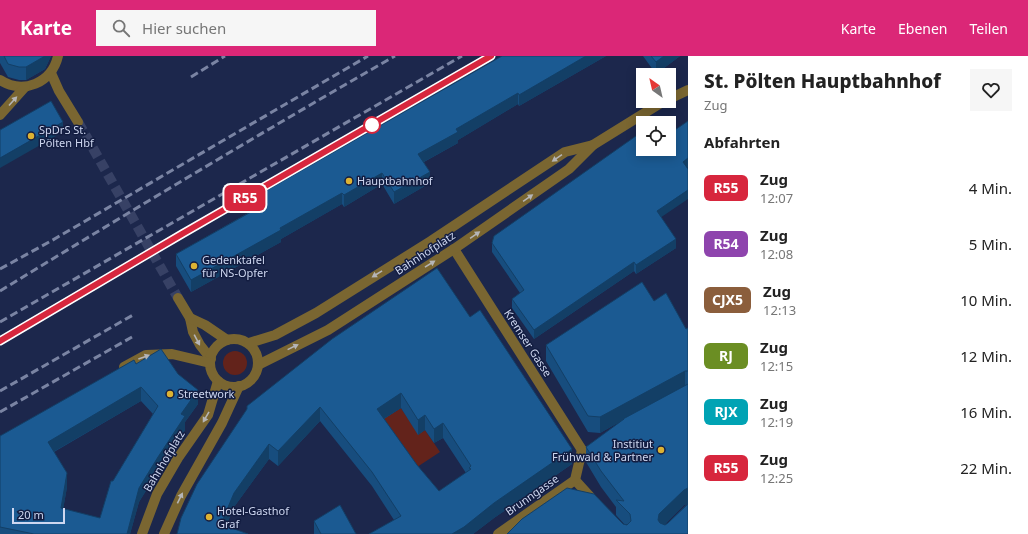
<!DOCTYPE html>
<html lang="de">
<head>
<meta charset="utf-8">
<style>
  :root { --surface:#fff; --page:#f6f6f6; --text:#222; --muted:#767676; --accent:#db2777 }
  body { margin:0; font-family:"Noto Sans",sans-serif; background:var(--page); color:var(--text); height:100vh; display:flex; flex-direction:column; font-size:15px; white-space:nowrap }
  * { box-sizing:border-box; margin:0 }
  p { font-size:13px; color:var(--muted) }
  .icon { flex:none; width:22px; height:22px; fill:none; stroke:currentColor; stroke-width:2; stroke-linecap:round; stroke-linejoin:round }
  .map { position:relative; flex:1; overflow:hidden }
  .side { display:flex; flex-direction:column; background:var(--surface); width:340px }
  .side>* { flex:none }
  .badge { padding:0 8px; border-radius:6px; font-size:14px; line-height:26px }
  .needle { width:26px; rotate:326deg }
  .controls { position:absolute; left:636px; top:12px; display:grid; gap:8px }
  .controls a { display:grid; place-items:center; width:40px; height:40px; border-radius:0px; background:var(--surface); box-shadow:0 2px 10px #0003; font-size:20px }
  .scale { position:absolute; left:12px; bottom:10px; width:53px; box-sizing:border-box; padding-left:4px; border:2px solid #ced7f0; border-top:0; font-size:11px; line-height:14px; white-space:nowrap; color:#ced7f0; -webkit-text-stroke:3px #131d41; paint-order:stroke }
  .map>.badge { position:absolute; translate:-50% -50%; box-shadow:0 0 0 2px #fff }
  h2 { padding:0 16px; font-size:15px; line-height:36px }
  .round { display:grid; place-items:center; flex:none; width:42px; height:42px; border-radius:0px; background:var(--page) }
  .summary { display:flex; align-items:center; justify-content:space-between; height:68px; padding:0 16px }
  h1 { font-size:19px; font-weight:800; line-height:30px }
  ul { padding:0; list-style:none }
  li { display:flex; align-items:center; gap:12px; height:56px; padding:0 16px }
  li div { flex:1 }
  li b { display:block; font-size:15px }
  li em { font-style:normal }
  li .badge { min-width:44px; font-weight:700; text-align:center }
  header { display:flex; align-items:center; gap:24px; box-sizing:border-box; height:56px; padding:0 20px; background:var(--accent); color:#fff }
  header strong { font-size:19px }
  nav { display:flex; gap:22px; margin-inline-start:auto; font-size:14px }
  .search { width:280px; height:36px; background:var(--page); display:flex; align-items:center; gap:10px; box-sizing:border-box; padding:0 14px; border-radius:0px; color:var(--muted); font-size:15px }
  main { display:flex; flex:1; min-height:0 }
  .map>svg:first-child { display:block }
</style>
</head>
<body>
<header>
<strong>Karte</strong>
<div class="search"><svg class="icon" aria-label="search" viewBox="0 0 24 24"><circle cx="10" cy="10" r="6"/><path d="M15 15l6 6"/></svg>Hier suchen</div>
<nav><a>Karte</a><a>Ebenen</a><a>Teilen</a></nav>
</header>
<main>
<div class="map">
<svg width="688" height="478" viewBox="0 0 688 478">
  <rect width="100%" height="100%" fill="#1c274c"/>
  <g fill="#63231b">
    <circle cx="235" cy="307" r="12"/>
    <polygon points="401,352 418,378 425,374 440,396 411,415 377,367"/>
  </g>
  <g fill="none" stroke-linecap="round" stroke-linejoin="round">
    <polyline stroke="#374165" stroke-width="10" stroke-dasharray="10 5" stroke-linecap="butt" points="78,66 178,242"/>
    <g stroke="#7a6631" stroke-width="10">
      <polyline points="51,17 59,35 78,66"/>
      <path d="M0 24C23 39 52 27 58 0"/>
      <polyline points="669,43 688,34"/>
      <polyline points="0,59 25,31"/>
      <polyline points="454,193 582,394"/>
      <polyline points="178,242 190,262 193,276 200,289 211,303"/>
      <polyline points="190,262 205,269 227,284"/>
      <circle cx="234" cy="307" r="24"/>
      <polyline points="249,287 275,279 316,257 431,185 565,96 593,89"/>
      <polyline points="258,309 328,274 454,193 569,113 593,89 664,45"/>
      <polyline points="124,311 146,299 172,298 210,307"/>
      <polyline points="575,424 595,446"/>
      <polyline points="142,478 157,438 178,402 208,359 218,325"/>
      <polyline points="164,478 181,440 222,367 239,330"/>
      <polyline points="498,478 575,424 582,394"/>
    </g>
    <g stroke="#7a84a3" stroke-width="3" stroke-dasharray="8 4" stroke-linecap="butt">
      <polyline points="191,21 225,0"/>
      <polyline points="0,213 51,185 368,0"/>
      <path d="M0 235C131 155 262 76 395 0"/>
      <polyline points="0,266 462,0"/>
      <polyline points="0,285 182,178 491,0"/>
      <polyline points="0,335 133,259"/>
      <polyline points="0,356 132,281"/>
    </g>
  </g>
  <g fill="#174d7e" fill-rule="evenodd">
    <polygon points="0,0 51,0 45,13 26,24 19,24 8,21 0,7"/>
    <polygon points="502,0 606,0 519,50 518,48 458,84 458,87 424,106 430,127 394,148 382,128 344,151 342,148 281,183 281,186 191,236 176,210 176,198 262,149 262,137"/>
    <polygon points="643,0 680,0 656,18"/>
    <polygon points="687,112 661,161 676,192 636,218 634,215 534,283 512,252 512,243 520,237 492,196 492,187"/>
    <path d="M654 245 686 273 688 272V478L623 468 625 469 616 459V451L601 431 586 406V391L623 364 600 377 588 376 546 305V289ZM687 448 668 467 665 469H664L684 449Z"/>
    <path d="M470 261 572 408 494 462 473 478H369L394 464 372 430 320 365 278 410 269 403 234 451 226 470 247 354V350ZM401 352 418 379 425 374 434 387 443 382 466 417 439 435 417 409 384 363Z"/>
    <path d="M136 308 198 348 185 366V374L158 415 139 446 130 478H0V380ZM141 345 153 358 113 425 100 462 63 453 67 431 54 396Z"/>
    <polygon points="314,465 356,478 314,478"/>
  </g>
  <g fill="#133f66">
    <polygon points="45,0 51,0 45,13 26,24 26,11"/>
    <polygon points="586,0 606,0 519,50 519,39"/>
    <polygon points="664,0 680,0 656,18 656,6"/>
    <polygon points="518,37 518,48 458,84 458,87 418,109 418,98 456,73"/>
    <polygon points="63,66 63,76 0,112 0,102"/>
    <polygon points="688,102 688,111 683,115 683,106"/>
    <polygon points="430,116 430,127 394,148 394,136"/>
    <polygon points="382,117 382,128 344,151 344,139"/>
    <polygon points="688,134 688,143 657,164 657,155"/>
    <polygon points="342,137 342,148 281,183 281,186 191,236 191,224 280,172"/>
    <polygon points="676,183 676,192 636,218 636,209"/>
    <polygon points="634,206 634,215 534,283 534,274"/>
    <polygon points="685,315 685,330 623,363 623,364 600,377 600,361"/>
    <polygon points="141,331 141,345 48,399 48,386"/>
    <polygon points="198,334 198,348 185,366 185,374 158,415 139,446 130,478 127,478 139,432 181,358"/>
    <polygon points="401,337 401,352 377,367 377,353"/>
    <polygon points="320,351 320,365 278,410 278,395"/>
    <polygon points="425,359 425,374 418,379 418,364"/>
    <polygon points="443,367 443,382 434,387 434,373"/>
    <polygon points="269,388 269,403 234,451 223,478 221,468 234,437"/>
    <polygon points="572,393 572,408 494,462 473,478 452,478 494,447"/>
    <polygon points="67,417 67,431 61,466 61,452"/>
    <polygon points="688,432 688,448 684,449 659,474 658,464 659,458 684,434"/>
  </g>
  <g fill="#1b5a92" stroke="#133f66" fill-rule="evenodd">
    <polygon points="4,0 45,0 26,11 19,11 8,8"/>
    <polygon points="502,0 586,0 519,39 518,37 456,73 458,76 418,98 430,116 394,136 382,117 344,139 342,137 280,172 281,174 191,224 176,198 267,147 262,137"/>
    <polygon points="651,0 664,0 656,6"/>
    <polygon points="51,45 63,66 0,102 0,74"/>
    <polygon points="688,65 688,102 683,106 688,113 688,134 657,155 676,183 636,209 634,206 534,274 512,243 524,234 492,187 494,180 643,75 643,93 669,93 669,78"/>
    <path d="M437 212 470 261 480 254 572 393 494 447 464 471 452 478H369L401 460 372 416 320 351 278 395 269 388 234 437 221 468 248 478H177L181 462 197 428 247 353V350L332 283ZM401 337 418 364 425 359 434 373 443 367 471 410 469 412 471 413 439 435 417 409 377 353Z"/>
    <polygon points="642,226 654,245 666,237 686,273 688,272 688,315 685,315 600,361 588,360 546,289"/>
    <path d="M161 293 178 318 198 334 181 358 185 360 158 401 139 432 127 478H34L0 471V380L134 304 136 308ZM141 331 158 350 113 425H111L100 462 61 452 67 417 48 386Z"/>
    <polygon points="688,328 688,432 684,434 659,458 658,464 660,467 665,469 668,467 688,448 688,478 507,478 522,463 567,432 594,438 623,468 627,469 631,465 630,458 616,444 624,445 601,415 586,391 624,363 623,363"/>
    <polygon points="340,449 356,478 321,478 314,465"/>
  </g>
  <defs><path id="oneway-solid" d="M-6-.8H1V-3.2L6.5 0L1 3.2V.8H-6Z"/></defs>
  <g fill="#b5b5b7">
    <use href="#oneway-solid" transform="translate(13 45) rotate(-48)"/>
    <use href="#oneway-solid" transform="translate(557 102) rotate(146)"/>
    <use href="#oneway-solid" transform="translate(528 142) rotate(-35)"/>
    <use href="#oneway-solid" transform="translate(475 179) rotate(-35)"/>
    <use href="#oneway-solid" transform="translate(430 208) rotate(-32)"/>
    <use href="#oneway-solid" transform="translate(377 218) rotate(148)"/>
    <use href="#oneway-solid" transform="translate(197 284) rotate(62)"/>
    <use href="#oneway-solid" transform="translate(293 291) rotate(-26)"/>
    <use href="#oneway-solid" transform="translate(144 301) rotate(-20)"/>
    <use href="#oneway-solid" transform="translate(206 361) rotate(120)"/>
    <use href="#oneway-solid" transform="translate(180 442) rotate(-64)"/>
  </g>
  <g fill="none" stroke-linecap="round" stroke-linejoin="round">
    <defs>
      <polyline id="line" points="0,285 182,178 491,0"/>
    </defs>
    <use href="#line" stroke="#fff" stroke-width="9"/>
    <use href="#line" stroke="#d7263d" stroke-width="6"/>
  </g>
  <circle fill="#fff" stroke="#d7263d" stroke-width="2" cx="372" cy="69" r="8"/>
  <g fill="#dcb233" stroke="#131d41" stroke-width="1.5">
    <circle cx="31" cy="80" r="4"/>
    <circle cx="349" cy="125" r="4"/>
    <circle cx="194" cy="210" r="4"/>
    <circle cx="170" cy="338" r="4"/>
    <circle cx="661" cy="394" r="4"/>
    <circle cx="209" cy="461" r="4"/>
  </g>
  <g text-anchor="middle" stroke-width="3" stroke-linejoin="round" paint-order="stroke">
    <g font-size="11" fill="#ced7f0" stroke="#131d41" text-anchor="start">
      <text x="39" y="78">SpDrS St.<tspan x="39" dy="13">Pölten Hbf</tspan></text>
      <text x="357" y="129">Hauptbahnhof</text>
      <text x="202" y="208">Gedenktafel<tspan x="202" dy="13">für NS-Opfer</tspan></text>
      <text x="178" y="342">Streetwork</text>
      <text x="653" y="392" text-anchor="end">Institiut<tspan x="653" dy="13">Frühwald &amp; Partner</tspan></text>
      <text x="217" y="459">Hotel-Gasthof<tspan x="217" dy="13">Graf</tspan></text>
    </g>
    <g font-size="11" fill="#ced7f0" stroke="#131d41">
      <text transform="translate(425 197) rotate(-33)" y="4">Bahnhofplatz</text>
      <text transform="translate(528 287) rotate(57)" y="4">Kremser Gasse</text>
      <text transform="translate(164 405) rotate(-59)" y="4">Bahnhofplatz</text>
      <text transform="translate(532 439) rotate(-35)" y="4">Brunngasse</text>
    </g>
  </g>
</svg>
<div class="controls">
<a><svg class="needle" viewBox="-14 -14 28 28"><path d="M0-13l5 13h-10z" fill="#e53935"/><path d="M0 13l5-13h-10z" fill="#767676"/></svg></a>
<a><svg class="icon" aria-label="locate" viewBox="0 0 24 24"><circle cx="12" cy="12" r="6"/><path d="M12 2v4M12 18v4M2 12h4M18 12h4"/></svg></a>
</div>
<div class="scale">20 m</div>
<b class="badge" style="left:245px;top:142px;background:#d7263d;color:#fff">R55</b>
</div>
<section class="side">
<div class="summary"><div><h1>St. Pölten Hauptbahnhof</h1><p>Zug</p></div><a class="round"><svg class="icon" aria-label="heart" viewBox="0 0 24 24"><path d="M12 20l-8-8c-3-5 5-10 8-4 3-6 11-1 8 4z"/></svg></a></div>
<h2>Abfahrten</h2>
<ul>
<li><span class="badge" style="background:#d7263d;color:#fff">R55</span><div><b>Zug</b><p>12:07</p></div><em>4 Min.</em></li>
<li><span class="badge" style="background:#8e44ad;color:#fff">R54</span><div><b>Zug</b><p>12:08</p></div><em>5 Min.</em></li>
<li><span class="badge" style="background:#8b5e3c;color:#fff">CJX5</span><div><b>Zug</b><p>12:13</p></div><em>10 Min.</em></li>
<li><span class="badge" style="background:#6b8e23;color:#fff">RJ</span><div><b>Zug</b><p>12:15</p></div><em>12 Min.</em></li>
<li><span class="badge" style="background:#00a3b4;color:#fff">RJX</span><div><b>Zug</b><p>12:19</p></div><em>16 Min.</em></li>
<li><span class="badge" style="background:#d7263d;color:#fff">R55</span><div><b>Zug</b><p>12:25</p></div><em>22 Min.</em></li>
</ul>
</section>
</main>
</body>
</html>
